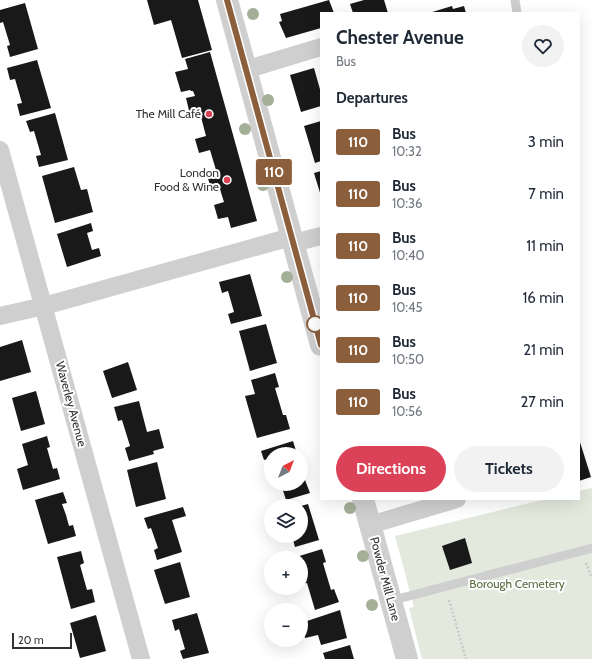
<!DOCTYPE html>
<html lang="en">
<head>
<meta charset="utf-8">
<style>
  :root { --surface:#fff; --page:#f2f2f3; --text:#1f2937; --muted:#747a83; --accent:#dc4257 }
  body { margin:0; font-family:Cabin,sans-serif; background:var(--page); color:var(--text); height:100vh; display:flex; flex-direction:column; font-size:15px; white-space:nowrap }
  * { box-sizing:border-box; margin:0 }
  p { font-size:13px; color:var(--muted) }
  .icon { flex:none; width:22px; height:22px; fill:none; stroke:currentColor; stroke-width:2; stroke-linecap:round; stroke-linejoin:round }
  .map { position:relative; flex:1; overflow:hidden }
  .sheet { position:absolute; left:320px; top:12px; width:260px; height:488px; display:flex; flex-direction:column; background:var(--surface); border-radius:0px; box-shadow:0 4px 16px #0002 }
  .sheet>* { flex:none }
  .badge { padding:0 8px; border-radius:3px; font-size:14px; line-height:26px }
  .needle { width:26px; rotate:42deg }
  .fabs { position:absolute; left:264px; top:447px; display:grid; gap:8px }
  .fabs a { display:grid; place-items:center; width:44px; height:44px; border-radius:50%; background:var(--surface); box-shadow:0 4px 16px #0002; font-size:20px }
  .scale { position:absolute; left:12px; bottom:10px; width:60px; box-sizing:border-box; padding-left:4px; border:2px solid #323232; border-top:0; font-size:11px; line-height:14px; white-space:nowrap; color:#323232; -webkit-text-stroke:3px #fff; paint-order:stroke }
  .map>.badge { position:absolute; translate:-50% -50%; box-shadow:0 0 0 2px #fff }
  h2 { padding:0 16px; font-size:15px; line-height:36px }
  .round { display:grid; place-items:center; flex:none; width:42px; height:42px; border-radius:21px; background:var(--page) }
  .summary { display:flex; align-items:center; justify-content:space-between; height:68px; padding:0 16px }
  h1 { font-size:19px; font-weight:800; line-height:30px }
  .primary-button { display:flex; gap:8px; margin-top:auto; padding:8px 16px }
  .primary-button a { flex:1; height:46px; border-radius:24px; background:var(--accent); color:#fff; font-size:16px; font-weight:800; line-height:46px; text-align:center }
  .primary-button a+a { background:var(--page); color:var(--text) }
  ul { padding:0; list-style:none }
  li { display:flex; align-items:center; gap:12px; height:52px; padding:0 16px }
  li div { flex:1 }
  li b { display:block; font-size:15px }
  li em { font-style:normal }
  li .badge { min-width:44px; font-weight:700; text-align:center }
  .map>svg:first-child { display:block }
</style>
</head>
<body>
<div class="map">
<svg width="592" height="659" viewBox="0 0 592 659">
  <rect width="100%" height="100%" fill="#fff"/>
  <polygon fill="#e3e9dc" points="592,488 592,659 422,659 409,608 414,607 395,536 546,499 579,499 579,491"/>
  <g fill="#191919">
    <polygon points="147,0 198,0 212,50 182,58 171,20 154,25"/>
    <polygon points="329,0 334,13 321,13 321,28 286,38 279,22 282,21 280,14"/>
    <polygon points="364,0 384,0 388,13 353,13 350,4"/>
    <polygon points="25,3 38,49 10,57 7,46 10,45 3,22 0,23 0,10"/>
    <polygon points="452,6 453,9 464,6 466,13 429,13"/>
    <polygon points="210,52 257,221 231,228 228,217 218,219 214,205 224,202 218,183 210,185 206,172 216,170 210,150 199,153 195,139 206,136 201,117 191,119 186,98 195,96 193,91 191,91 190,90 181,92 175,72 188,69 185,59"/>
    <polygon points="37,60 51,108 20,116 17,104 22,103 15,79 10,80 7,68"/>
    <polygon points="314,68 321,93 321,106 301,112 290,75"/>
    <polygon points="55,113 68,160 39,167 36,156 41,155 34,131 30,132 26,121"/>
    <polygon points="321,121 321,161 315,163 304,126"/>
    <polygon points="74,167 81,190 87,189 93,212 55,223 42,176"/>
    <polygon points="321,171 321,196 314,173"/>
    <polygon points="91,223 93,231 87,233 92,250 99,248 101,256 67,267 57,234"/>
    <polygon points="250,274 262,316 231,324 228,314 234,312 228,291 222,293 219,282"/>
    <polygon points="266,324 277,363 250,371 239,331"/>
    <polygon points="22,340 31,372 0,381 0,347"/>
    <polygon points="128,362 137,390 112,398 103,371"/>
    <polygon points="275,373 279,387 275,388 283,415 286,415 290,429 257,438 245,396 255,394 251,380"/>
    <polygon points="36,391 45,424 21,431 12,398"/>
    <polygon points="139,401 147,432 159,429 164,448 153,451 154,454 129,461 125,448 130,446 122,420 118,421 114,407"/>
    <polygon points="47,436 50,447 47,448 53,469 57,468 60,479 23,490 17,469 28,465 22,444"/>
    <polygon points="579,439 591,477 579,481"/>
    <polygon points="293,441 297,454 271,454 271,458 264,460 261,451"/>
    <polygon points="157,462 166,499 136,507 127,470"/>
    <polygon points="305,480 310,493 286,500 281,484 301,484 301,481"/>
    <polygon points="63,492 67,503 62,504 66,515 69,526 73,525 76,536 48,544 35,500"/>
    <polygon points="308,504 319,540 295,547 292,536 301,536 301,506"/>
    <polygon points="183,507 186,516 172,520 182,552 157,560 154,550 158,548 151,528 148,529 144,518"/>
    <polygon points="465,538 472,563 450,570 442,546"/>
    <polygon points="322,549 326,562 323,563 331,590 334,589 339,602 315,610 307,583 301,584 301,558 293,558"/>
    <polygon points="81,551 84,563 80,565 87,590 92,589 95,602 71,609 57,557"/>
    <polygon points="180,562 190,597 165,604 154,570"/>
    <polygon points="340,610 347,638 321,645 318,635 305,638 301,623"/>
    <polygon points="197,613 209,653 183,659 180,651 185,649 179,629 175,631 172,620"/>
    <polygon points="96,615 106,651 80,658 70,623"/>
    <polygon points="350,645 354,659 325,659 323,653"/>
  </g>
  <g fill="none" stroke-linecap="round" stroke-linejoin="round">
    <g stroke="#c9c9c9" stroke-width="2.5" stroke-dasharray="2 2" stroke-linecap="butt">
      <polyline points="586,563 592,578"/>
      <polyline points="449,600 466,659"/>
    </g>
    <g stroke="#cfcfcf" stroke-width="9">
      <polyline points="515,0 517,13"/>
      <polyline points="390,601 592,548"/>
    </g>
    <g stroke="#cfcfcf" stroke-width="18">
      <polyline points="245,70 321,47"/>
      <polyline points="0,150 141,659"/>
      <polyline points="293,243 321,236"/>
      <polyline points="0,316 44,306 291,237"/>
      <polyline points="370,525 457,499"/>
    </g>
    <g stroke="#cfcfcf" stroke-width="22">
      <polyline points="227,0 321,345"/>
      <polyline points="363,499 407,659"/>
    </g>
  </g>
  <g fill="#a3af96">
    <circle cx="253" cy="14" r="6"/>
    <circle cx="268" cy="100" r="6"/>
    <circle cx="245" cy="129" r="6"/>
    <circle cx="263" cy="185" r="6"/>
    <circle cx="287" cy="277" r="6"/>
    <circle cx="350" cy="508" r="6"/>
    <circle cx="363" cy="556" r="6"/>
    <circle cx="372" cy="605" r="6"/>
  </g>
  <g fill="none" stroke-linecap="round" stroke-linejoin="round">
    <defs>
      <polyline id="line" points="227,0 321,345"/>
    </defs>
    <use href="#line" stroke="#fff" stroke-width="9"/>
    <use href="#line" stroke="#8b5e3c" stroke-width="6"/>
  </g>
  <g fill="#dc4257" stroke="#fff" stroke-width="1.5">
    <circle cx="209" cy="114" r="4"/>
    <circle cx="227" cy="180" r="4"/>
  </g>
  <circle fill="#fff" stroke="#8b5e3c" stroke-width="2" cx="315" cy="324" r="8"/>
  <g text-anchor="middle" stroke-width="4" stroke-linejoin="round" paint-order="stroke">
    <g font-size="12" fill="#323232" stroke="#fff" text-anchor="end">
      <text x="201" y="118">The Mill Café</text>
      <text x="219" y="177">London<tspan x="219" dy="14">Food &amp; Wine</tspan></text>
    </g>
    <g font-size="12" fill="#323232" stroke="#fff">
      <text transform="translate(71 404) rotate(75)" y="4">Waverley Avenue</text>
      <text transform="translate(385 579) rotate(75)" y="4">Powder Mill Lane</text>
    </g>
    <g font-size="12" fill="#586d41" stroke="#fff">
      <text x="517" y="588">Borough Cemetery</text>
    </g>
  </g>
</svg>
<div class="fabs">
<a><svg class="needle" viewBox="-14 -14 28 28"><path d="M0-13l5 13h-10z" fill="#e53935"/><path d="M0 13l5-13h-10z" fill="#747a83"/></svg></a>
<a><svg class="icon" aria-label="layers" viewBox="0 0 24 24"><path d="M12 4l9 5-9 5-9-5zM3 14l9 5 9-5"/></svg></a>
<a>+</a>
<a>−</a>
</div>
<div class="scale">20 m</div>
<b class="badge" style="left:274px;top:172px;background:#8b5e3c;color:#fff">110</b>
<section class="sheet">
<div class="summary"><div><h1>Chester Avenue</h1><p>Bus</p></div><a class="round"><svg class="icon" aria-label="heart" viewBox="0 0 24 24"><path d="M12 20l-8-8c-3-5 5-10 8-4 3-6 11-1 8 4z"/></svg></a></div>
<h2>Departures</h2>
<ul>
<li><span class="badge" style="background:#8b5e3c;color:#fff">110</span><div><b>Bus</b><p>10:32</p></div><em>3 min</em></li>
<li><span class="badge" style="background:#8b5e3c;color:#fff">110</span><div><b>Bus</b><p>10:36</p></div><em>7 min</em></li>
<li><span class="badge" style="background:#8b5e3c;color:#fff">110</span><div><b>Bus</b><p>10:40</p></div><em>11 min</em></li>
<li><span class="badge" style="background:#8b5e3c;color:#fff">110</span><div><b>Bus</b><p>10:45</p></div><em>16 min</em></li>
<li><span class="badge" style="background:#8b5e3c;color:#fff">110</span><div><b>Bus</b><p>10:50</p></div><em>21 min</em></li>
<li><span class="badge" style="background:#8b5e3c;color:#fff">110</span><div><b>Bus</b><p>10:56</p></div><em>27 min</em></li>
</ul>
<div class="primary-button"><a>Directions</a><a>Tickets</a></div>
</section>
</div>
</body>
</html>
